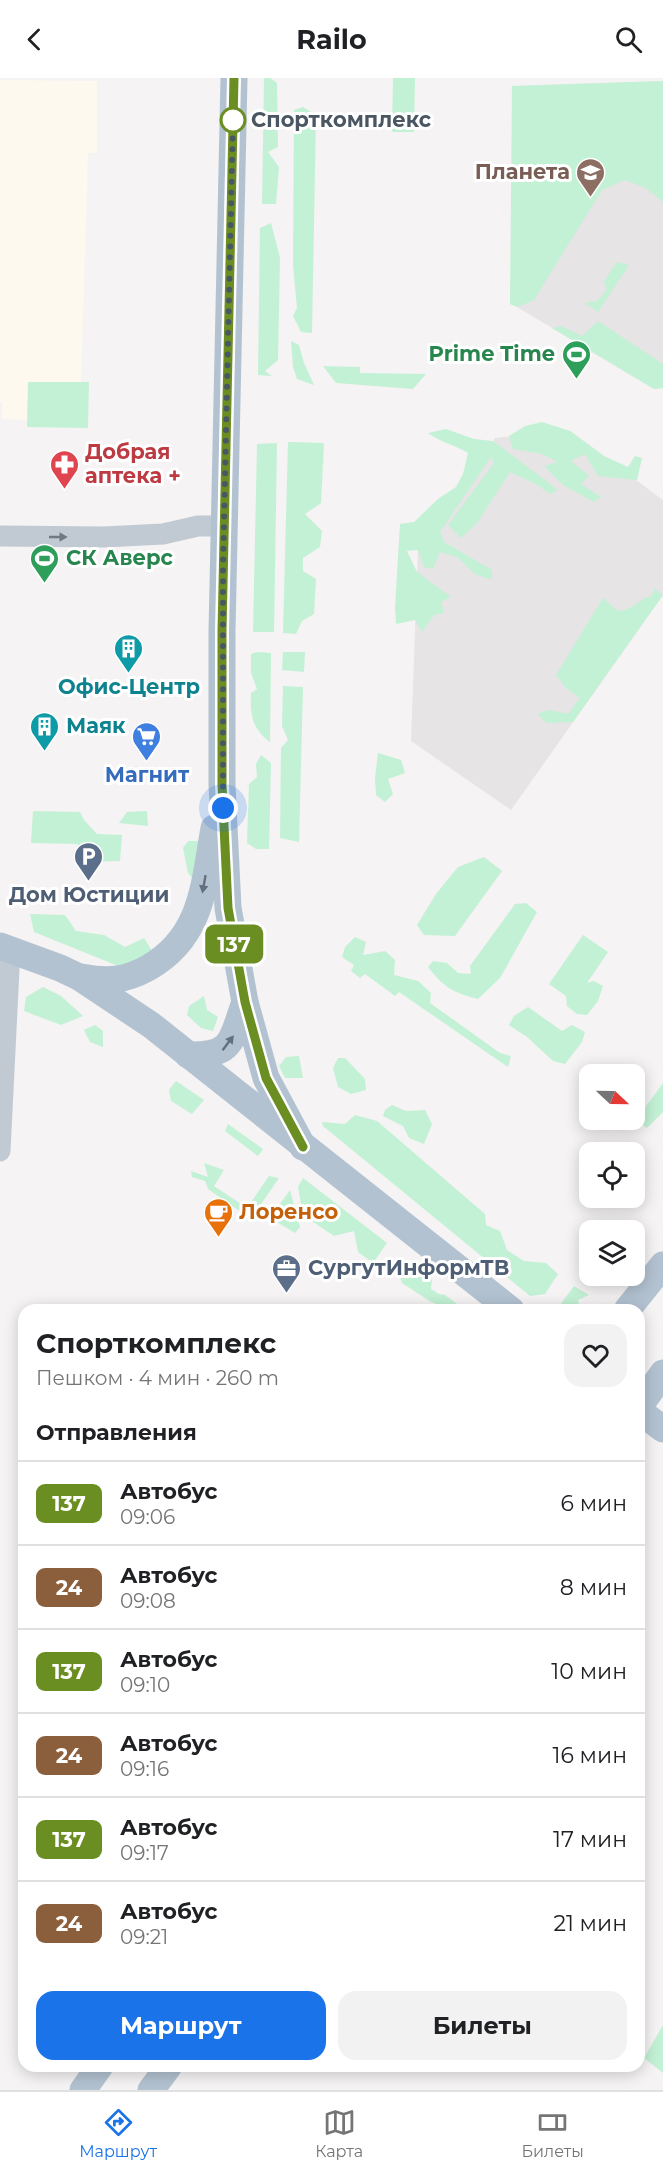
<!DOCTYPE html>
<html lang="ru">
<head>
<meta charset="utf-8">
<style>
  :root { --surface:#fff; --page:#f2f2f2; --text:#202124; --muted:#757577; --line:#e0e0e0; --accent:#1a73e8 }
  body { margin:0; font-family:Montserrat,sans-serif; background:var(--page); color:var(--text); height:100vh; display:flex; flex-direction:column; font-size:22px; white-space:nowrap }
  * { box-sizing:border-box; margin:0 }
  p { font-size:20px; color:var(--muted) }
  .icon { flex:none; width:33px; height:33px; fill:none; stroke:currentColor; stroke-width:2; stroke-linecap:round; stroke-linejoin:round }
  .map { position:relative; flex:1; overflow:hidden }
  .panel { position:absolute; left:18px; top:1226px; width:627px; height:768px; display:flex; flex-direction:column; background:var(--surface); border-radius:18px; box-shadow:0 3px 15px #0003 }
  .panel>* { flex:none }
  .badge { padding:0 12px; border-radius:9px; font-size:21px; line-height:39px }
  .needle { width:39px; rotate:112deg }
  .fabs { position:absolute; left:579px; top:986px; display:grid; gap:12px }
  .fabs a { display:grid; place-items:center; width:66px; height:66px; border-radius:12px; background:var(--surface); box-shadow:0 3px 15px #0003; font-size:30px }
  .you { position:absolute; width:30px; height:30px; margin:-15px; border:4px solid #fff; border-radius:50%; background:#1a73e8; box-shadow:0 0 0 9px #1a73e833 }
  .map>.badge { position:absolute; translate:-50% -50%; box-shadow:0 0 0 3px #fff }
  h2 { padding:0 18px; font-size:22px; line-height:54px }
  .round { display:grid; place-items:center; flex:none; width:63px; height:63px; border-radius:18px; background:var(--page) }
  .head { display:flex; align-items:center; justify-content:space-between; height:102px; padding:0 18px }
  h1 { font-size:28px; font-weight:700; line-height:45px }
  .action { display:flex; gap:12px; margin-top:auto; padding:12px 18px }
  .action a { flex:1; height:69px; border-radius:18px; background:var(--accent); color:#fff; font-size:24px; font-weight:700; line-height:69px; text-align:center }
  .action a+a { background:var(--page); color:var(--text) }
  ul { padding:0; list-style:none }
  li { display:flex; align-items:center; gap:18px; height:84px; padding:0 18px; border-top:2px solid var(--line) }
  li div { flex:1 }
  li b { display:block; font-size:22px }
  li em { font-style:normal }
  li .badge { min-width:66px; font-weight:700; text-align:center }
  header { display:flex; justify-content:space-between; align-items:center; height:78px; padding:0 18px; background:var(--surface); font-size:27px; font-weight:700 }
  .dock { display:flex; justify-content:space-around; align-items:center; height:84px; border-top:2px solid var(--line); background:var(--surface); font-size:16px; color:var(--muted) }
  .dock a { display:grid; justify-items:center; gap:3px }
  .dock .current { color:var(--accent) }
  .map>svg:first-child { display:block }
</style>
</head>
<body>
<header><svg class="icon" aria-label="back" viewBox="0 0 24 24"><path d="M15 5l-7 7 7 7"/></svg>Railo<svg class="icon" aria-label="search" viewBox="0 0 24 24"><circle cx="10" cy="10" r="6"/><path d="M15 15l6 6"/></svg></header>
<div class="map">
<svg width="663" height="2012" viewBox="0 0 663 2012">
  <rect width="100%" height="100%" fill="#f5f3f3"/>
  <polygon fill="#fdf9ef" points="0,2 97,3 97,75 88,75 81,304 28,304 27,342 2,341 2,324 0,324"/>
  <g fill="#e6e4e5">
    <polygon points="663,3 663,310 654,311 517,229 520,8"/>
    <polygon points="570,353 663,422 663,517 511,732 411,663 418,472 495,360"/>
  </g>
  <g fill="#c3f1d5">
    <polygon points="264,0 270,0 277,5 278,69 268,74 279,89 276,126 262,126"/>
    <polygon points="393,0 415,0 414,54 392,54"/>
    <polygon points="663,3 663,124 646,110 625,102 602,112 534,222 517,229 510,226 512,8"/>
    <polygon points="303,29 316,37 312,255 301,254 293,238 297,230 293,187 294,32"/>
    <polygon points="271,145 280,180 278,282 265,293 272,298 258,297 260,150"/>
    <polygon points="617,184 629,187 598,234 585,225 597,223 607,212 604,203"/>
    <polygon points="598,243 663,286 663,310 654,311 552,250 561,248 582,258"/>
    <polygon points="291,263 299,267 304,285 314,307 297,301 293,289"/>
    <polygon points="323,288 360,289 360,295 426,296 413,311 336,305"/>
    <polygon points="28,304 89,304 88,350 27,349"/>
    <polygon points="542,344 570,353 604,378 628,389 635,378 642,380 637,402 598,398 585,376 571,383 589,398 581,406 601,419 594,424 563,407 544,388 558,384 542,376 513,371 509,358 525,348"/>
    <path d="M446 351 474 361 493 363 558 412 550 416 536 406 510 394 477 445 461 460 448 447 494 385 491 379 440 454 444 464 492 492V502L475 496 457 479 440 474 433 491 424 489 418 472 407 473 417 494 451 519 441 524 444 535 434 537 422 554 415 542 396 546 395 530 400 446 414 444 438 421 456 409 463 396 468 375C455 367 440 364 428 355Z"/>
    <polygon points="288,364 324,365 321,425 305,436 322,453 320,469 303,480 303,493 316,501 314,536 302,543 296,556 283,555"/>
    <polygon points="277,365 274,554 253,554 257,366"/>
    <path d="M654 510 663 517 573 644 547 645 537 636 549 632 568 636 580 620 566 610 556 597 603 520 618 533C636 531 637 521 652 518Z"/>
    <path d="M257 574 271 575 270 664C252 651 250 636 251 615L257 611 251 595V576Z"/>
    <polygon points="283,574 305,574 304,594 282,592"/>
    <polygon points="283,608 303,609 299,764 280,760 281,670 288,662 282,648"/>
    <polygon points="378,675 401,682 405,695 388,701 393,716 385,724 376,717 375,700"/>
    <polygon points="261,677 271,685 269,771 256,771 247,765 249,706 257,699 256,686"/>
    <polygon points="33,733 80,734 84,742 97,756 122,757 120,783 78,784 78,766 31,765"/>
    <polygon points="147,733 148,748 119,745 127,734"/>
    <polygon points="188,763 202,763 193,801 188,795 183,770"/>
    <polygon points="484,779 502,793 455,858 424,857 417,847 436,816 458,789"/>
    <path d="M526 825 537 834 500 900 478 921C454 915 443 909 428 889L433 883 447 885 458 895 471 896 470 888 515 826Z"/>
    <polygon points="30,836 65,837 76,853 104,857 125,869 144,860 154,876 128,892 34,854"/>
    <polygon points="583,857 608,874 587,905 594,903 603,908 598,923 587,937 577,936 567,928 566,918 549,906"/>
    <polygon points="355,859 366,864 363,877 385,873 395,882 394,897 418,903 431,915 430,925 500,975 511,978 508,989 399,914 395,918 365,896 360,900 351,893 354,887 342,879 345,869"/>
    <polygon points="43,909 61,918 83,938 61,947 24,933 26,919"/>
    <polygon points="204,918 207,932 218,939 213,953 201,950 187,937 189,928"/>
    <polygon points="528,929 562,953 572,947 585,954 582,964 565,986 553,983 527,959 509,947 514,938"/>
    <polygon points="95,947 103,953 103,969 90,964 84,952"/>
    <polygon points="299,978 303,1000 285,1000 279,988 286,979"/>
    <polygon points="338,980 345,980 365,1001 366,1012 351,1016 338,1009 333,990"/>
    <polygon points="176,1003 204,1022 192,1036 171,1023 169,1012"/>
    <polygon points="663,1005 663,1034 647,1050 636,1042"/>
    <polygon points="392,1027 406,1033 425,1032 432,1046 424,1066 409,1060 403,1048 383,1038 385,1032"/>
    <polygon points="355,1037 377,1043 485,1136 486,1147 500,1153 507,1172 524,1183 546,1185 558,1196 545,1216 530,1218 323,1048 322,1044 345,1046"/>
    <polygon points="228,1046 263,1071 258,1078 225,1053"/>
    <polygon points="204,1085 224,1092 214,1108 247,1130 269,1098 279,1100 251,1141 208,1111 205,1103 192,1099 191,1093 208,1099"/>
    <polygon points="303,1100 387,1165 373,1185 358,1174 354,1153 334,1158 303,1137 298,1109"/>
    <polygon points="290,1112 300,1149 295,1155 270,1140"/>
    <polygon points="396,1185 410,1186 432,1202 431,1211 439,1216 445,1217 464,1231 446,1231 445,1229 431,1224 402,1205"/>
    <polygon points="574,1208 589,1217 578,1222 580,1231 557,1231"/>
    <polygon points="663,1947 663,1995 644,1980"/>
  </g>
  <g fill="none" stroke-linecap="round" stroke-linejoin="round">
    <g stroke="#c1cad2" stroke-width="21">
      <polyline points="0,458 104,459 163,456 198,448 223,448"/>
      <polyline points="0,1073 10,871"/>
    </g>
    <g stroke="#b3c2d1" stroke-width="27">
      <polyline points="234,0 222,553 222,707 228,830 245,924 266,1000 303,1069"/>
      <polyline points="0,868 60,890 79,899 151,947 511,1232"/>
      <path d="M81 899C108 904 124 903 148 890 203 859 204 806 214 750"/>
      <path d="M188 977C235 978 231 961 245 924"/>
      <polyline points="627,1232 663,1187"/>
      <polyline points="639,1329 663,1295"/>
      <polyline points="639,1333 663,1351"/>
      <polyline points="83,2012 100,1988"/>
      <polyline points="151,2012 169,1988"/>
    </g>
  </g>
  <defs><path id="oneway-solid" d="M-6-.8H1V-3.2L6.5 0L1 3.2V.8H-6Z" transform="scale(1.5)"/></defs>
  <use fill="#6e7983" href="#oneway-solid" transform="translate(58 459)"/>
  <g fill="#64717d">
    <use href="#oneway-solid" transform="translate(204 806) rotate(100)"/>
    <use href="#oneway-solid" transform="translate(228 965) rotate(-53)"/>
  </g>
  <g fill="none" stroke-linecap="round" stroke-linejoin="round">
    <defs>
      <polyline id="line" points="234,0 222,553 222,707 228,830 245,924 266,1000 303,1069"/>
    </defs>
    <use href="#line" stroke="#fff" stroke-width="14"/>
    <use href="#line" stroke="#6b8e23" stroke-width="9"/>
    <polyline stroke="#4a5661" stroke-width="6" stroke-dasharray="0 10.8" points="223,730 223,490 233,42"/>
  </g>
  <defs>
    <symbol id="university-pin" viewBox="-11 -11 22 30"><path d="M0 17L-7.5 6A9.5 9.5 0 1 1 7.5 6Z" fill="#8d6e63" stroke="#fff"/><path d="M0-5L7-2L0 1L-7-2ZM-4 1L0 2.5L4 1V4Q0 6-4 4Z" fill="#fff"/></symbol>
    <symbol id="stadium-pin" viewBox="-11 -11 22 30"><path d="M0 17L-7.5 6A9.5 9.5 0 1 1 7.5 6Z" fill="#2e9e5b" stroke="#fff"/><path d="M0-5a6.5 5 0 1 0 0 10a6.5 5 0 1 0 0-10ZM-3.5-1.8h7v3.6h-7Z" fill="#fff"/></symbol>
    <symbol id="pharmacy-pin" viewBox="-11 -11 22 30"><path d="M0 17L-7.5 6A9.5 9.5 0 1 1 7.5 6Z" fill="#e0444e" stroke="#fff"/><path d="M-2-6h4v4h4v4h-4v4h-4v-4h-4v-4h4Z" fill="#fff"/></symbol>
    <symbol id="building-pin" viewBox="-11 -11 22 30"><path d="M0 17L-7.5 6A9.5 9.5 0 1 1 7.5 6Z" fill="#0f9aa8" stroke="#fff"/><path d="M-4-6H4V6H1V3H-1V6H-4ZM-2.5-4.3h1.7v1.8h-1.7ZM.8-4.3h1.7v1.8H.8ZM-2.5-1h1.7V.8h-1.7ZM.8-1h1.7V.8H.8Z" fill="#fff"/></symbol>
    <symbol id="supermarket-pin" viewBox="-11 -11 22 30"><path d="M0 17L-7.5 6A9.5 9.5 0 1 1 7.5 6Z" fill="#3f7fe0" stroke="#fff"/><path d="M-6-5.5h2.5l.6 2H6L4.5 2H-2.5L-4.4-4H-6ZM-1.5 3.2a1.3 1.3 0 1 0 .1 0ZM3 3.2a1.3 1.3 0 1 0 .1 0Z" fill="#fff"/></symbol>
    <symbol id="parking-pin" viewBox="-11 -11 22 30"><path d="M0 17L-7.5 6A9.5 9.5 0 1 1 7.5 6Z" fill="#5c6f8a" stroke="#fff"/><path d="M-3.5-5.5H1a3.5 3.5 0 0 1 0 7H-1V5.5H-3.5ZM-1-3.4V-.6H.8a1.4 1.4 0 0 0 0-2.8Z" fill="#fff"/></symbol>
    <symbol id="cafe-pin" viewBox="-11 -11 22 30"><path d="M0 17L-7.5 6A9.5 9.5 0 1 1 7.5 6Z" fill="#e8710a" stroke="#fff"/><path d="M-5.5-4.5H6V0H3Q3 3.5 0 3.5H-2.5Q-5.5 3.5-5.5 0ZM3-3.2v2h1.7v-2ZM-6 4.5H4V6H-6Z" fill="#fff"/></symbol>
    <symbol id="office-pin" viewBox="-11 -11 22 30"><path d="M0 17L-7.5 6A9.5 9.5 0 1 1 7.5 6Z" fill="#5c6f8a" stroke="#fff"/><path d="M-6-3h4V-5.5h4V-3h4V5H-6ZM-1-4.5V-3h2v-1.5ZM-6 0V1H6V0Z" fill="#fff"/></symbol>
  </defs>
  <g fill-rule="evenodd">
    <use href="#university-pin" x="574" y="78" width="33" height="45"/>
    <use href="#stadium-pin" x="560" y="260" width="33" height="45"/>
    <use href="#pharmacy-pin" x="48" y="370" width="33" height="45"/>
    <use href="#stadium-pin" x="28" y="464" width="33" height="45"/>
    <use href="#building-pin" x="112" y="554" width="33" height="45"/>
    <use href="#building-pin" x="28" y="632" width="33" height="45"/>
    <use href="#supermarket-pin" x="130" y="642" width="33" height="45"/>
    <use href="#parking-pin" x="72" y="762" width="33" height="45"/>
    <use href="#cafe-pin" x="202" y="1118" width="33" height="45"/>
    <use href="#office-pin" x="270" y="1174" width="33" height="45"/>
  </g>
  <circle fill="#fff" stroke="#6b8e23" stroke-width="3" cx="233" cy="42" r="12"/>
  <g text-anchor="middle" stroke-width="6" stroke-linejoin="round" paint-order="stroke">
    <g font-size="21" font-weight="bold" fill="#4a5661" stroke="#fff" text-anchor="start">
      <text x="251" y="49">Спорткомплекс</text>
    </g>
    <g font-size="21" font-weight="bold" fill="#785e54" stroke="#fff" text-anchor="end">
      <text x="570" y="101">Планета</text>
    </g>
    <g font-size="21" font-weight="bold" fill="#27864d" stroke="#fff" text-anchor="end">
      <text x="555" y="283">Prime Time</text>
      <text x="66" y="487" text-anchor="start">СК Аверс</text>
    </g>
    <g font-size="21" font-weight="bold" fill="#be3a42" stroke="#fff" text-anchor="start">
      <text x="85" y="381">Добрая<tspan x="85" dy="24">аптека +</tspan></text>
    </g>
    <g font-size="21" font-weight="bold" fill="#0d838f" stroke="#fff">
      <text x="129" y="616">Офис-Центр</text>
      <text x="66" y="655" text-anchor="start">Маяк</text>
    </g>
    <g font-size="21" font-weight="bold" fill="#366cbe" stroke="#fff">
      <text x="147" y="704">Магнит</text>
    </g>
    <g font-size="21" font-weight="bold" fill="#4e5e75" stroke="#fff">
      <text x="89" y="824">Дом Юстиции</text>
      <text x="308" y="1197" text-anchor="start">СургутИнформТВ</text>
    </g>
    <g font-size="21" font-weight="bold" fill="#c56008" stroke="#fff" text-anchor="start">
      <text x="239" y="1141">Лоренсо</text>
    </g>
  </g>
</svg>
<div class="fabs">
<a><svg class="needle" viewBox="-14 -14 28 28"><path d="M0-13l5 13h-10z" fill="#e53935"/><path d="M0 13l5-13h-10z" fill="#757577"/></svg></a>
<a><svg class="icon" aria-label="locate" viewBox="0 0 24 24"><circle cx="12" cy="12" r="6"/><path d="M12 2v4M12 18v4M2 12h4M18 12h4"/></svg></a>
<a><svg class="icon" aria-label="layers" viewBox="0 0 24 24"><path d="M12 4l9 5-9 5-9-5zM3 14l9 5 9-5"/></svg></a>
</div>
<div class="you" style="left:223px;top:730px"></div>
<b class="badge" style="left:234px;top:866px;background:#6b8e23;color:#fff">137</b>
<section class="panel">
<div class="head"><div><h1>Спорткомплекс</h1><p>Пешком · 4 мин · 260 m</p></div><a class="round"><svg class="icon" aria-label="heart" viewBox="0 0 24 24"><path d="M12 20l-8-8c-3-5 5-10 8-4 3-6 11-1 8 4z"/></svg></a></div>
<h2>Отправления</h2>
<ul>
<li><span class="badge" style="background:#6b8e23;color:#fff">137</span><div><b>Автобус</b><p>09:06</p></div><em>6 мин</em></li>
<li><span class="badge" style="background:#8b5e3c;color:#fff">24</span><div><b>Автобус</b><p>09:08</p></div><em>8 мин</em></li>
<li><span class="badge" style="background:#6b8e23;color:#fff">137</span><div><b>Автобус</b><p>09:10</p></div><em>10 мин</em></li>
<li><span class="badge" style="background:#8b5e3c;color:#fff">24</span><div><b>Автобус</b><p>09:16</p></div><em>16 мин</em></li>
<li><span class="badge" style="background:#6b8e23;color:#fff">137</span><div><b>Автобус</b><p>09:17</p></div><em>17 мин</em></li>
<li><span class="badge" style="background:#8b5e3c;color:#fff">24</span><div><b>Автобус</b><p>09:21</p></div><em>21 мин</em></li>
</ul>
<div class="action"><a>Маршрут</a><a>Билеты</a></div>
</section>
</div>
<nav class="dock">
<a class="current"><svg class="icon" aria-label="directions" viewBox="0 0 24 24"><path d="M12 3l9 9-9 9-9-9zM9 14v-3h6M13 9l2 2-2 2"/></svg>Маршрут</a>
<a><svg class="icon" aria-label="map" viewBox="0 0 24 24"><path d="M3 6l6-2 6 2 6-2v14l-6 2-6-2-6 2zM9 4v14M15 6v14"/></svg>Карта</a>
<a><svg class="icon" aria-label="tickets" viewBox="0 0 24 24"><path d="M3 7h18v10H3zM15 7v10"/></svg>Билеты</a>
</nav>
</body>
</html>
